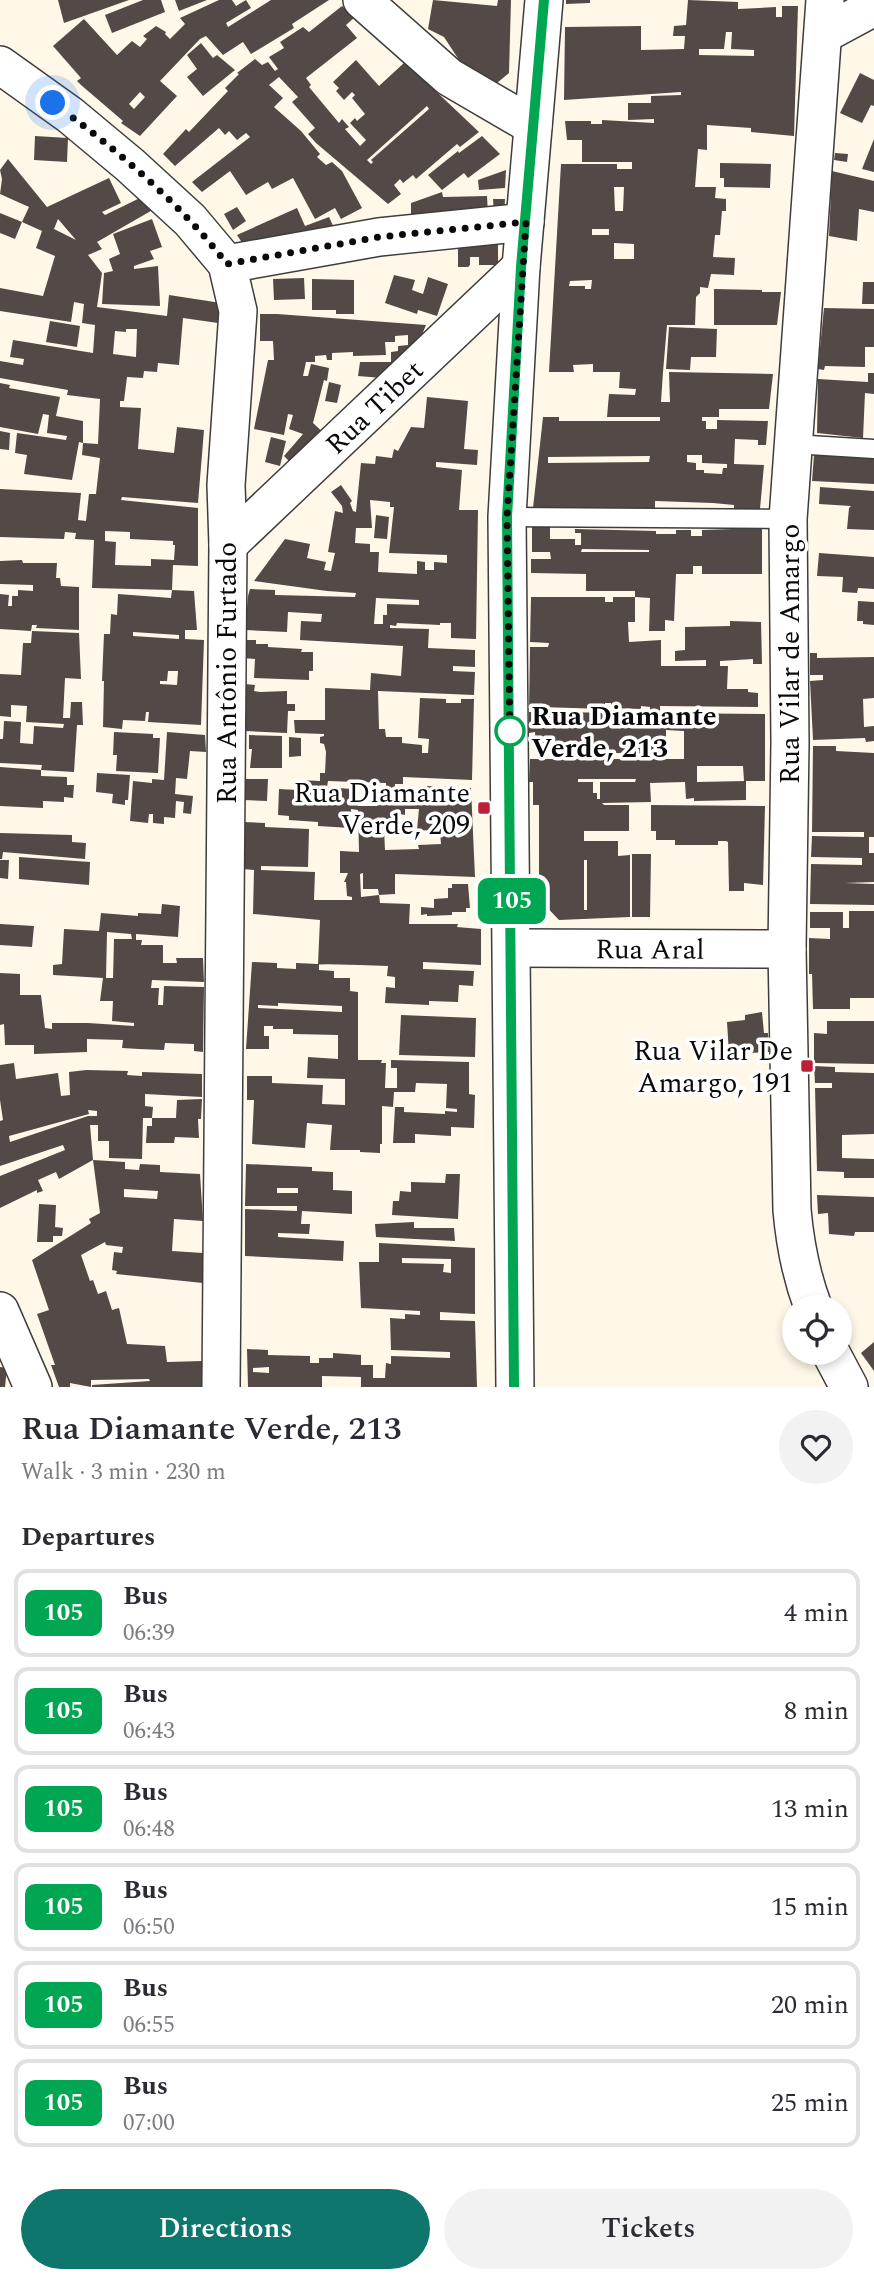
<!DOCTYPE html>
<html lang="en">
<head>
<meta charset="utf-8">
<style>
  :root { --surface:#fff; --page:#f2f2f3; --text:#2b2b33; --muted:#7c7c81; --line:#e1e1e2; --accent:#0f766e }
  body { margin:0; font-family:Spectral,serif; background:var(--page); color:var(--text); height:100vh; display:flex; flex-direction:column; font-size:26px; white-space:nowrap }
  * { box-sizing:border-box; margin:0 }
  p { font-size:23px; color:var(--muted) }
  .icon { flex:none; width:38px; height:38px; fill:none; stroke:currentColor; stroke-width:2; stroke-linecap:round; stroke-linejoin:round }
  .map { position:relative; height:1387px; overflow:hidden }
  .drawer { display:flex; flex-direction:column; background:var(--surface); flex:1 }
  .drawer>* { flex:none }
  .badge { padding:0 14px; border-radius:10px; font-size:24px; line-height:46px }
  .tools { position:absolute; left:782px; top:1295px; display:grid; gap:14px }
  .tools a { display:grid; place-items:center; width:70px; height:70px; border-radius:50%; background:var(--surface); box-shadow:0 4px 10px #0003; font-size:35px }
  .you { position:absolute; width:35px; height:35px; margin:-18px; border:5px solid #fff; border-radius:50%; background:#1a73e8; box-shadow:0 0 0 10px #1a73e833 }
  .map>.badge { position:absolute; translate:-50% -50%; box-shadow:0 0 0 4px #fff }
  h2 { padding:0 21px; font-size:26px; line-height:63px }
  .round { display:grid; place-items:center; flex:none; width:74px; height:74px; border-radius:37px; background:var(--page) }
  .headline { display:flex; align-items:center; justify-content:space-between; height:119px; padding:0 21px }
  h1 { font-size:33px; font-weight:600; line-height:52px }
  .action { display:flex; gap:14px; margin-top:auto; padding:14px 21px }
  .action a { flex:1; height:80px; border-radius:42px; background:var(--accent); color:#fff; font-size:28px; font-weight:600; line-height:80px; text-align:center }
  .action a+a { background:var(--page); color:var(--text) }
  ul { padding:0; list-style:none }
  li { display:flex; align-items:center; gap:21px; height:88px; margin:0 14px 10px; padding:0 7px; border:4px solid var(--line); border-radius:14px }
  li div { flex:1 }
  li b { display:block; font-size:26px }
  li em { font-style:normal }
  li .badge { min-width:77px; font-weight:700; text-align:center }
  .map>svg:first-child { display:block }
</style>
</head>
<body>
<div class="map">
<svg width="874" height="1387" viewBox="0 0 874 1387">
  <rect width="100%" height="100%" fill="#fff8e8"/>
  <g fill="#534a47" fill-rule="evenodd">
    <polygon points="58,0 129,0 64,23"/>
    <polygon points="143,0 161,0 165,12 112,33 105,15"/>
    <polygon points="175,0 207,0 179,11"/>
    <path d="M219 0H232L236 6 246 0 251 8 226 23 228 27 271 0H329L292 24 294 28 251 54 243 42 223 55 206 36 200 39 160 81 177 96 140 136 121 123 123 121 81 85 77 81 81 78 53 46 84 19 117 55 132 41 140 47 147 39 143 36 156 26 166 32 165 34 170 39 185 24 180 18ZM140 92 145 97 134 109 129 104Z"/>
    <polygon points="433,0 497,6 498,0 511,0 509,73 497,83 484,83 461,63 444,37 428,29"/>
    <polygon points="566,0 590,0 590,3 566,4"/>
    <path d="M688 0 738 2V9L776 7V17H782V6H798L794 136 751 132V128L707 125V150L698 149 695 187H716L715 198 726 199V211H722L720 235H715L713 257 735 258 734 275 711 274 708 288 700 287V293L696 297 695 325H667L663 372 661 402H670L669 372 773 374 769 409H719V417H702V421H706V429H717V420L768 421 766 445H758V440L735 439 734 464 764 465 760 509H734V505L713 503 655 501V510L533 508 543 417H559V421H660V417H607L609 394 635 395 636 389 619 388 620 372H593V364L573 365 574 372H549L561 164H617V169H632V162H582V140H567L565 121H591V124H602V120L654 123V119L628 120V103H651V96L681 95V92L564 100 565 27 641 26V50L684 49 685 36H673L674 26 686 25ZM726 32H732L731 49 754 50V56L699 55V49H724ZM614 187H624L623 211H615ZM592 229H609V235H592ZM614 243 634 244V259H614ZM592 280 591 289H585V286H569L570 281ZM687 455H702V463L727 464V468H723L722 474 704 473V470H696V463L687 462ZM650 456 649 462 548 463V457Z"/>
    <path d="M342 6 355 17 346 25 357 38 306 78 311 85 309 87 339 123 342 119 349 127 345 129 360 146 366 140 350 123 355 118 357 121 365 114 352 98 355 95 352 92 344 100 336 91 339 88 333 82 356 60 379 86 405 62 479 132 460 147 457 144 416 179 413 175 403 183 400 179 394 185 401 194 388 204 316 143 308 134 315 128 292 102 298 97 279 77 269 85 283 98 274 107 301 131 320 154 317 157 326 165 332 162 342 171 362 208 341 219 335 208 315 219 293 178 272 189 268 182 246 195 230 171 202 192 192 182 250 137 246 133 237 140 229 131 225 135 219 128 175 166 163 154 186 129 189 132 228 91 225 88 239 74 237 73 255 59 262 65 268 62 275 71 278 69 269 57 284 48 280 42 303 27 309 32ZM427 106 429 109 371 160 373 162 371 164 367 160Z"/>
    <polygon points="201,43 213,58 217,55 235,70 203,96 187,77 197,69 187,55"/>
    <polygon points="860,73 874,80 874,106 871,105 862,123 840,113"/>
    <polygon points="35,136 68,138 67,162 34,160"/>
    <polygon points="482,136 500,154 468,178 464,173 442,190 428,175 458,151 459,153"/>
    <polygon points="874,139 874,172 862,169"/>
    <polygon points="835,153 848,154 847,162 834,160"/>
    <path d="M8 159 47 207 109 178 121 203 102 212 105 215 144 196 156 208 97 242 102 249 88 255 102 273 97 307 167 316 169 295 221 303 218 323 183 318 179 365 158 363 157 372 144 371 143 378 127 377 124 401H120V407L141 408 138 449 174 453 177 427 204 430 198 503 122 497 121 500 198 508V566L173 565 172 590 92 588 94 540 75 539 76 533 65 532 64 539 0 537V489L81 493 78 520 86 521 89 494H96L100 458 82 455 83 443 98 444 100 399 67 395 68 390 0 378V361L23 365 24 359 10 357 13 340 93 353 95 325 82 323 84 304 74 302 71 322 0 311V288L43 296 55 256 36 248 42 231 22 222 15 239 0 233V213L22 222 29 207 0 194 2 179 0 170ZM58 219 76 240 54 229ZM126 329H137L136 357 113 354 115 331 126 332ZM105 531 130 532V539L173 541V545H175L174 560 151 559V566L115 565 116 542 105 541Z"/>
    <polygon points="720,163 771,164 770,188 724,187 724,178 720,178"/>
    <polygon points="506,170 505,188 479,190 478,180"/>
    <polygon points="832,171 874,181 874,212 859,209 857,241 829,236"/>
    <polygon points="442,192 443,197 487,196 488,214 494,214 493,199 505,199 504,218 411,220 411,203"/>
    <polygon points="237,207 246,221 233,230 224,214"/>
    <polygon points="297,208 305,226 329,217 336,232 248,252 237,235"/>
    <polygon points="152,219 162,247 150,251 154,259 134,266 134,269 158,266 160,306 102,304 104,273 113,271 109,259 120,254 113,234"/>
    <polygon points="498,237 498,265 479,265 479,257 470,257 470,265 468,267 458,267 458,238"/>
    <polygon points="394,275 415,280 412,290 423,294 428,277 448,284 437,316 418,310 417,314 385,303"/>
    <polygon points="304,278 305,299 274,300 273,279"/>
    <polygon points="312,279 354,280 354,314 336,314 336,310 312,310"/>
    <polygon points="863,282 874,282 874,304 862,304"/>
    <polygon points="714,289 762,290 762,292 781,292 777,325 714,325"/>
    <polygon points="824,308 874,309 874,347 865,347 865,367 825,366 824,370 818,369"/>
    <polygon points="260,314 277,314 426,325 421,337 394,362 382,378 358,376 360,362 391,362 391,352 398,351 398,346 408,345 408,335 395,336 395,342 385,342 386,355 353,356 353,352 332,353 332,360 327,360 326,355 315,356 315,362 306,362 303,376 308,376 311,364 329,368 327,381 324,380 313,423 328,437 283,474 289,461 284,456 303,434 289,429 293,415 288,414 284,435 254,429 268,360 274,360 273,341 260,341"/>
    <polygon points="50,321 80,326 77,347 46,342"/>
    <polygon points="669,327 717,329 716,357 691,357 690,370 666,369"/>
    <polygon points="868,373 874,373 874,394 865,393 863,438 817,433 818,379 868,382"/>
    <polygon points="329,382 341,385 337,403 325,401"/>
    <polygon points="0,383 10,385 9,388 60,397 56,416 83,421 83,443 79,442 72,480 24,474 27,455 15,453 17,433 66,440 67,436 47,433 49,415 43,414 38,434 0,427"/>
    <path d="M427 397 468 401 464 449 478 450 477 465 436 462V467L462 470 459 510H478L476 639 451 638V623H440V625L397 623 396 626 390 625V628L429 629 428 648 475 650V667L453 666V671L475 672 474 695 378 691 379 729H385L386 737H402V743L422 745V753H428L429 739 418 738 420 698 446 699V703H461V699H474L472 780 403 777V784H395V787L407 788V791H421V798L426 799 427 786 471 788 475 877 395 874V894L379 895 380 903 410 904 409 924H458L457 927 481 929V965L423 962V969L474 971 473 986 459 985 458 1002 429 1001V1005L385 1003 386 987 395 988V977L387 976 388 966 359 965 318 964H319V970L334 971V978H350V991L358 992V1060H382L381 1063H386L385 1088H397V1068H391V1060L469 1062V1094L475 1095 474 1128 451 1127V1136L415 1134V1143H393L395 1107H404V1112L445 1114V1111L457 1112V1109L446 1108 447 1084 416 1083 415 1092H394L393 1107 382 1106V1144H380V1153L360 1152V1150H330L332 1125 307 1123 305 1148 252 1144 254 1100H247V1076H272V1083L323 1085 322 1104 345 1105V1079L307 1078 308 1057 338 1059V1035L293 1034V1029H273V1026H264V1036H269V1049H246L252 962 277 963V968L296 969V963L318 964 320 920 253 914 254 870 243 869V822L265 823V827L309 829 308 867 261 866V870L315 872 314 900H352V897L347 896 346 882H344L348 873H340V851L359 852 358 810 351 809 350 828 318 826V822L289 820V816L278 815 279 789 298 790 299 780 320 781V773H325L326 752 324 744 320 743V737L324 736V734L295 733 294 720H325V688L370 690 371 673 401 676 403 646 300 640 301 621 321 622 322 614 288 612 287 632 245 630 248 596 250 589 275 590V595L355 597 356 593 327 591 254 581 285 539 310 544 307 558 326 562 324 570 331 571 335 553 328 552 335 511 343 513 342 506 331 492 341 485 352 501 350 503 353 511 356 512 361 463 375 464 376 456 392 458 394 449 398 451 411 427 424 428ZM370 500 390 502V507H394L389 553 447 555V563L434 562V570H425V562L417 561V574L378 572 379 552H370V544L355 543 356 528H372ZM376 598 419 600V605L387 604V615H383V624H374ZM328 781 386 783V788H377V806H358V796H350L351 789 327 787ZM405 809H419L417 830 440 831 441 844 418 845 419 849 385 850 384 829 399 830 400 814 405 815ZM363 873V889H378L379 895 361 897 360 874ZM278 1003 342 1006V1012L258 1008V1005L278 1006Z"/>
    <polygon points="0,431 10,433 9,450 0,449"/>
    <polygon points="271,437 286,441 280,466 265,462"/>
    <polygon points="814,455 874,458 874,484 812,481"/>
    <polygon points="820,487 874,491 874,530 847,529 849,508 851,506 819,504"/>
    <polygon points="376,515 389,517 387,539 374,538"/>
    <path d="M532 527H550V539H575V545H581V533H575V529L656 531V534H676V530H691V536H702V530L762 528V574H702V566H693V574H676L674 621 665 620V631H649L650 598 635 597V591H586V574L531 573V559H551L550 552H532ZM582 549 649 550V552H581Z"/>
    <polygon points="819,553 874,557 874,589 858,588 857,593 842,592 843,577 817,576"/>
    <polygon points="22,560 23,563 57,563 56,578 60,578 61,586 79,587 79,630 36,628 37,625 32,625 31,631 0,629 0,594 9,595 8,606 12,606 12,596 18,596 18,590 33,591 33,585 0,584 0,561"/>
    <path d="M172 590 194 591 197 630H185V639L204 640 201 725 148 722 149 712H146L145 721 123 720 122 729 103 727 104 681H102L104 634H110L111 614 117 615 118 594 171 598ZM133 632 179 635V639L133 636ZM168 671H178L177 685 160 684V681H167Z"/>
    <path d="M531 597H605V602H613V597H635V622H628L629 642 661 640V666H706V660L675 661V651L685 650V627L730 626V621L761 622 762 664H753V659L720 661V666H728L727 689H748V692L758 693V707L660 706V713L765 714V781H744L743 766H697V782L746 781V800L694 801V798L686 799 685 782 650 783 651 802 602 803 604 805H629V831H584V841H618V856L630 855V917L559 920 539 899V805H533V782H529L530 759H621V753H556V749H536L535 732 529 733V712L650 713V707L641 706V709L611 708V703H605V709L540 707V709H529L530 647H548L549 643 530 642ZM666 730 684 731V759H650L651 756H666ZM578 779H636L635 782H600V799H597V793H593V782H578ZM584 860H587V910H584Z"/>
    <polygon points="858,601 874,602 874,625 863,624 863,621 857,621"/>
    <polygon points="32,631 79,633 81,679 65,678 63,718 70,718 71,702 82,702 83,725 77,725 74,772 41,770 42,765 0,763 0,739 3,739 4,721 21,722 20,743 33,744 34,726 63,728 64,724 26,722 27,706 11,705 11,717 0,716 0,674 21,675 23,643 31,643"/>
    <polygon points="244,640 256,640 256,644 268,644 268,647 302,649 301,652 313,652 313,671 309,671 309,680 254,678 255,659 243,658"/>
    <polygon points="810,653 817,653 817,658 874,657 874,698 863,699 864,727 874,726 874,741 866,742 865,738 813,740 810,681 823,680 823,675 810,675"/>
    <polygon points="245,684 255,685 254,691 260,692 287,691 287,704 295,704 295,711 288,711 287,733 245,731"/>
    <polygon points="114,732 153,734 153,738 160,738 158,773 116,771 117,755 113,755"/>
    <polygon points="167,732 205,735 206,752 190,751 187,779 176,778 175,794 193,796 191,814 183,813 184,802 176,801 175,818 164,817 164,824 153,823 153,814 149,814 148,823 130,821 133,781 152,783 152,779 164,780"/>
    <polygon points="249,735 282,736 282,768 250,768 252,749 249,749"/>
    <polygon points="289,737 301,738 301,756 289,757"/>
    <polygon points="813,746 836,746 836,751 874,753 874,837 869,837 869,853 874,853 874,882 845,883 874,884 874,905 810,904 811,864 862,865 862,858 811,857 812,836 864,837 864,832 812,832"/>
    <polygon points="0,767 41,770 41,776 67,777 67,785 74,785 73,798 64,797 64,802 43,801 43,808 0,806"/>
    <polygon points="97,773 130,775 128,800 125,800 125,805 112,803 113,794 96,792"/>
    <polygon points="243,779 268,779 267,801 243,800"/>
    <polygon points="651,805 765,806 763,885 744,883 744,891 729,891 728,842 726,841 718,841 718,845 675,845 675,840 656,840 656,831 651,831"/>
    <polygon points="0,833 72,835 72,842 86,843 85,859 3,852 2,859 0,859"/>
    <polygon points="632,854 651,854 650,917 632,917"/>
    <polygon points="19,857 90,862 89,885 19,879"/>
    <polygon points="0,860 9,860 8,879 0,878"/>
    <polygon points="452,884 468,884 470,908 466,908 466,912 452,912 452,915 427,916 427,914 421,915 421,907 434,908 434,899 448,898 448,888 452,888"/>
    <path d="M162 904 180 906 178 937 136 934V940H142L141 945H163V963H177L176 958H203L204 982 152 980 151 988H159L158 1005H163L164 986 204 987 203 1052 194 1051V1044L165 1043 164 1050 139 1049 122 1048 123 1040 87 1039V1052L34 1054V1045H5L4 1024 0 1025V973L20 974V995H41L45 1028 52 1029V1023H88L134 1026V1023L112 1021 113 1001H100L103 978 53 975V965L62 964 64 929 99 931 101 913 138 916V913L161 914ZM107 932 131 934 132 939H114L113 978H106Z"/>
    <polygon points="849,911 874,911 874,998 850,998 850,1009 813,1009 812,974 809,974 809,938 830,939 830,928 810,928 810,912 843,912 843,928 849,928"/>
    <polygon points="0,924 34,926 32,947 0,945"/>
    <polygon points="762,1012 764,1033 768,1033 769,1052 729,1054 727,1022 745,1020 745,1015"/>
    <polygon points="401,1015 476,1018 475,1057 399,1055"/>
    <polygon points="827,1021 874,1021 874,1064 814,1063 814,1033 827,1034"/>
    <path d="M14 1063 16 1079 58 1073 61 1096 70 1095 69 1072 86 1070 128 1071 127 1075 142 1076V1072L202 1074V1097L145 1094V1106L153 1107 152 1118H176L177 1100 202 1099 201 1119H198L199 1138 175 1137 174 1143H146L147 1126H152V1118H143L142 1159 109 1158V1141H98V1125H90L93 1160 59 1179 56 1172 38 1180 43 1191 37 1193V1190L0 1208V1176L65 1150 63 1145 0 1166V1121L3 1120 0 1100V1065ZM88 1110 97 1111V1116H88L10 1142 9 1136 89 1114Z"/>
    <polygon points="814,1066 835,1067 835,1072 874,1073 874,1134 842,1135 842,1158 874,1159 874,1178 844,1178 844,1172 817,1171 815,1088 832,1088 832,1083 815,1083"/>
    <path d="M93 1160 125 1162V1169L139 1170 140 1164 160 1165V1172L200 1174 203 1221 174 1219 172 1251 203 1253V1283L116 1274 117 1271 112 1270 114 1252 122 1253 123 1247 106 1245 105 1242 81 1255 90 1281 93 1280 98 1294 106 1291 112 1310 119 1308 127 1344 165 1346 167 1362 202 1361 203 1387H92V1385L150 1381 149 1379 91 1380V1387L70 1383V1387H59L51 1365H55L37 1314 49 1310 32 1260 91 1223 89 1219 100 1213ZM124 1189 158 1191 157 1199 124 1197Z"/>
    <path d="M246 1164 312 1167V1171L333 1172V1190L352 1191V1214L302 1211 301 1224H310L309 1234 278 1233V1237L344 1241 343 1261 245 1256V1209L297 1211V1206H245ZM277 1188H298V1193H277Z"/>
    <polygon points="446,1174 460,1174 458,1219 392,1215 393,1201 399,1201 400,1191 411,1192 411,1182 445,1183"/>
    <polygon points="817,1195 874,1197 874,1232 855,1232 854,1236 829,1234 828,1213 818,1214"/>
    <polygon points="39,1204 56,1205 55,1227 63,1228 62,1236 53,1236 53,1242 37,1242"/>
    <polygon points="414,1222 414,1228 454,1228 455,1241 376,1237 375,1224"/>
    <path d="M379 1243 475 1248V1314L440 1312V1320L475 1321 477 1387H361V1377L322 1376V1387H248L247 1349 268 1350V1355L310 1356V1363H319V1358H333V1353L361 1355V1365H373V1378H385L386 1363 391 1364V1356L450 1358V1352L391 1350 390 1318 405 1319V1314L420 1315V1311L361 1308 359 1262H379ZM402 1258 451 1259V1273L443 1272 444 1264 402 1263ZM269 1367V1373L253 1372V1368Z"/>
    <polygon points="874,1342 874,1371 861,1353"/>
    <polygon points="0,1367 7,1368 5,1387 0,1387"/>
  </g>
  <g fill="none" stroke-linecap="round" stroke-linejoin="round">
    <defs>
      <g id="lane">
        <polyline points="793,444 874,449"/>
        <polyline points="507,517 788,519"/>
      </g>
      <g id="street">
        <polyline points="362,0 449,77 533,126"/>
        <polyline points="824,34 874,7"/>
        <polyline points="0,65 70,115 130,165 190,220 227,264 238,311 226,485 228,545 221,1387"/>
        <polyline points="227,264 379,237 525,222"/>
        <path id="s1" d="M228 545 521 267"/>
        <path id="s2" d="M512 948 787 949"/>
        <path d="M813 1307C801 1275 795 1244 792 1210L787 949 790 743 788 519 825 0"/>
        <polyline points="0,1311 33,1387"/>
        <polyline points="831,1353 849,1387"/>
        <polyline points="515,1387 507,517 521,267 544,0"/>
      </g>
    </defs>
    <use href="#lane" stroke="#3d3d3d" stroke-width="21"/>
    <use href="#street" stroke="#3d3d3d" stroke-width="40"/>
    <use href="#lane" stroke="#fff" stroke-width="18"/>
    <use href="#street" stroke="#fff" stroke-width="37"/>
  </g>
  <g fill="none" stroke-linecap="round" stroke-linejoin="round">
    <defs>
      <polyline id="line" points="514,1387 507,517 521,267 544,0"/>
    </defs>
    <use href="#line" stroke="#fff" stroke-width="16"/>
    <use href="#line" stroke="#00a651" stroke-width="10"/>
    <path stroke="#0a0a0a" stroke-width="7" stroke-dasharray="0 12.6" d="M53 103C113 146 182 205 227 264L379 237 526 222 507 517 510 743V731"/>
  </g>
  <circle fill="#fff" stroke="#00a651" stroke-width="3.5" cx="510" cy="731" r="14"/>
  <g fill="#bc2036" stroke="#fff" stroke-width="2.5">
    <rect x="477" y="801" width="14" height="14" rx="3.5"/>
    <rect x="800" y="1059" width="14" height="14" rx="3.5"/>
  </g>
  <g text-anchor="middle" stroke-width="7" stroke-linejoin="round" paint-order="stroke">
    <g font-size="28" fill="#0a0a0a" stroke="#fff">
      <text dy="10" stroke="none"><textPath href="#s1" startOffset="201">Rua Tibet</textPath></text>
      <text transform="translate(789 654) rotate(-90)" y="10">Rua Vilar de Amargo</text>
      <text transform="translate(226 673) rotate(-90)" y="10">Rua Antônio Furtado</text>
      <text dy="10" stroke="none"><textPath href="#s2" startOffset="138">Rua Aral</textPath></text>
    </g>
    <g font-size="28" font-weight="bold" fill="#0a0a0a" stroke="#fff" text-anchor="start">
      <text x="531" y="725">Rua Diamante<tspan x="531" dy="32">Verde, 213</tspan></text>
    </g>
    <g font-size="28" fill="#0a0a0a" stroke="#fff" text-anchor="end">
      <text x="470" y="802">Rua Diamante<tspan x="470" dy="32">Verde, 209</tspan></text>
      <text x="793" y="1060">Rua Vilar De<tspan x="793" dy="32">Amargo, 191</tspan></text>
    </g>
  </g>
</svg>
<div class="tools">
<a><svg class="icon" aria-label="locate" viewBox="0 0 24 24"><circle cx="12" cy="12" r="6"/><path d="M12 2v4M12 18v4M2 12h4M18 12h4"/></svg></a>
</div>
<div class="you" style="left:53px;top:103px"></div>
<b class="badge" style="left:512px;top:901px;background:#00a651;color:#fff">105</b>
</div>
<section class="drawer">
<div class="headline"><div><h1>Rua Diamante Verde, 213</h1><p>Walk · 3 min · 230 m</p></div><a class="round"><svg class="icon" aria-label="heart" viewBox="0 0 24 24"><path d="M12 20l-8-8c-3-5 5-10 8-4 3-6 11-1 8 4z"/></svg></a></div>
<h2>Departures</h2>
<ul>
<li><span class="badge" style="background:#00a651;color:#fff">105</span><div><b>Bus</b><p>06:39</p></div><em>4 min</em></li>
<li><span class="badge" style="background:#00a651;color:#fff">105</span><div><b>Bus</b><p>06:43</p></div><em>8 min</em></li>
<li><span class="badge" style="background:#00a651;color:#fff">105</span><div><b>Bus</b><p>06:48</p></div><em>13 min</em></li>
<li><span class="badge" style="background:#00a651;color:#fff">105</span><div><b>Bus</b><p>06:50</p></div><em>15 min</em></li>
<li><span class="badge" style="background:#00a651;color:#fff">105</span><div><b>Bus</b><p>06:55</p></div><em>20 min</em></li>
<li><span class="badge" style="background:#00a651;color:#fff">105</span><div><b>Bus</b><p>07:00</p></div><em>25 min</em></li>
</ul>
<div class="action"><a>Directions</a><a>Tickets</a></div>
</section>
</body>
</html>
